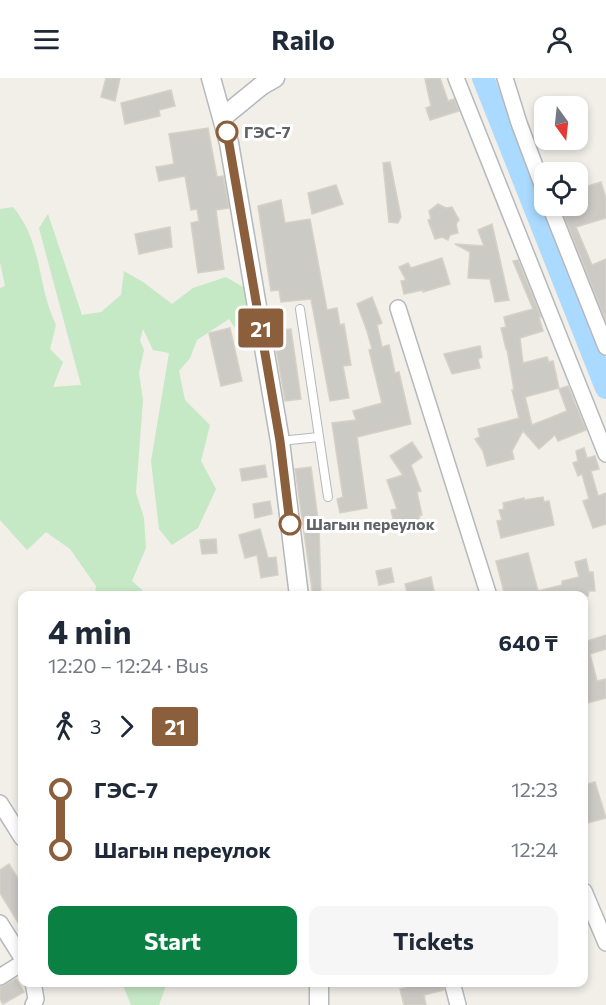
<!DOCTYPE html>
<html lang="en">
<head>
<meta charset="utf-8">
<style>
  :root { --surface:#fff; --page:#f6f6f7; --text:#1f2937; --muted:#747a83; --accent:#0b8043 }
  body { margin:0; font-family:Commissioner,sans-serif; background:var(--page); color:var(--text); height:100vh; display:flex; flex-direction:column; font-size:22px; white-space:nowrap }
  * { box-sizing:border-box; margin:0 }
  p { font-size:20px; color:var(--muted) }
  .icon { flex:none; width:33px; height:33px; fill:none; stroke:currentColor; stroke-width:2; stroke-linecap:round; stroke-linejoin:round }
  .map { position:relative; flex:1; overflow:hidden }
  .drawer { position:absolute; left:18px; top:513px; width:570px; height:396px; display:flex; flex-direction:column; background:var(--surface); border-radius:12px; box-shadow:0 3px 9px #0003 }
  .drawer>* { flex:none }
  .badge { padding:0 12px; border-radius:4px; font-size:21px; line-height:39px }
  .needle { width:39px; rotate:165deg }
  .buttons { position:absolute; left:534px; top:18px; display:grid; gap:12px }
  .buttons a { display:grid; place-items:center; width:54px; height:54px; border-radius:12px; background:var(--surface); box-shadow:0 3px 9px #0003; font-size:30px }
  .map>.badge { position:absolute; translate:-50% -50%; box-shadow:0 0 0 3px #fff }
  .legs { display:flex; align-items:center; gap:9px; height:66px; padding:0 30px; font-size:20px }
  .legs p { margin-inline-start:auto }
  .headline { display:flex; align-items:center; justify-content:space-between; height:102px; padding:0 30px }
  h1 { font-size:33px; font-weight:700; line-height:45px }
  .cta { display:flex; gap:12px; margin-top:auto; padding:12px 30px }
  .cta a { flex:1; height:69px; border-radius:12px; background:var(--accent); color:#fff; font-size:24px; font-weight:700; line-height:69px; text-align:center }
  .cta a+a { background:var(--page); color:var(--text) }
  ul { padding:0 30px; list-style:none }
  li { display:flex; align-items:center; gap:21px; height:60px; font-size:22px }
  li i { display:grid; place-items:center; width:9px; height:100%; margin:0 8px; background:currentColor }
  li i::after { content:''; width:15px; height:15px; margin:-8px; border:4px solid; border-radius:50%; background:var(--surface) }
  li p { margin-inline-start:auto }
  li:first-child i { background:linear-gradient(#0000 50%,currentColor 0) }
  li:last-child i { background:linear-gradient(currentColor 50%,#0000 0) }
  header { display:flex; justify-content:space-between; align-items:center; height:78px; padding:0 30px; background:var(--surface); font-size:27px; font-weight:700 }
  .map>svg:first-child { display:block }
</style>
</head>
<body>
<header><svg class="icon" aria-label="menu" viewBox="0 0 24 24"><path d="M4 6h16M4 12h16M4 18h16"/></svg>Railo<svg class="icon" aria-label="person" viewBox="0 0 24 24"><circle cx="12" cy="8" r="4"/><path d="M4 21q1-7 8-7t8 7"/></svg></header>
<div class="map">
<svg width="606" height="927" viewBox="0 0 606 927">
  <rect width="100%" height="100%" fill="#f1efe8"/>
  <g fill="#c5e8c5">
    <path d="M13 129C43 165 37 208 56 247L50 271 63 284 53 309 81 307 39 150 48 136 82 237 101 234 121 217 124 193 143 204 172 226 193 210 226 199 248 212 250 272 229 241 197 262 190 280 179 293 185 322 210 347 201 383 216 411 198 450 172 467 159 451 151 383 169 275 153 272 143 251 140 263 144 272 139 295 143 322 136 415 144 440 146 470 132 503 142 512 144 517H95L96 508 70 471 46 454 27 472 0 442V210L5 208 0 184V131Z"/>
    <polygon points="122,905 167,904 167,905 159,927 131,927"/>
  </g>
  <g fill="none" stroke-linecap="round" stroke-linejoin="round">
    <polyline stroke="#aadaff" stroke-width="22" points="483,0 606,310"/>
  </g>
  <g fill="#cccac5" stroke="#d6d1c6" stroke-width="1.5">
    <polygon points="106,0 120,0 115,23 101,19"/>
    <polygon points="440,0 448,23 454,21 459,33 430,42 426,30 431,28 425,1"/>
    <polygon points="171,12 175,28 159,32 160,38 125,46 121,25"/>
    <polygon points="208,50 217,99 223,98 229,130 216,132 224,191 198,195 191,145 199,143 197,131 191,132 185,98 159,103 156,89 174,86 169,56"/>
    <polygon points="390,84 401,139 398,145 389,144 383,85"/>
    <polygon points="601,104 606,120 606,140 576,149 592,187 606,181 606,243 560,128 578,128 578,111"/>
    <polygon points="336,107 343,126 312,136 308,115"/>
    <polygon points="281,122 285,145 310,141 327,232 337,230 340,247 344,246 351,287 343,288 349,320 330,323 311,221 281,224 279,212 271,213 258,128"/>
    <polygon points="438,126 446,130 452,129 459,142 456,146 458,155 450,157 448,162 442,159 435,161 428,142 431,141 429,133"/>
    <polygon points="492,146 509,222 495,224 490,201 468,200 470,174 455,166 484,168 478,152"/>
    <polygon points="170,149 172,169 139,176 135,156"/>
    <polygon points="442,180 450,206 423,214 423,212 404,216 401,203 406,202 399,189 408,185 411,190"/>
    <polygon points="518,182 541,239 539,239 543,253 520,260 523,285 547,279 549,284 553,283 559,310 525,319 532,347 567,333 559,311 568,308 586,352 558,363 555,357 539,371 523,353 512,373 514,381 487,388 483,373 475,361 480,359 478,351 519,340 512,312 514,312 507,271 506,271 501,250 506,249 504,239 533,231 513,183"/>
    <polygon points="372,219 382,245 377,247 382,269 389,267 395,295 399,294 411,346 357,359 367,430 340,435 337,421 343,419 332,345 356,342 353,333 382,325 369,272 372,271 367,253 357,226"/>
    <polygon points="230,250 242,303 221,308 209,255"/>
    <polygon points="291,251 301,321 285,323 273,253"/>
    <polygon points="480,268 482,279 478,281 480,290 452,296 444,276"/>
    <polygon points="412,364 422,379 411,387 421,413 417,414 422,437 419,438 421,447 396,453 391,432 397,431 387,402 403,397 390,378"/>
    <polygon points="584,370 587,380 595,378 599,391 591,393 598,418 606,415 606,446 593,450 583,423 589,421 582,396 578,398 573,385 578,383 576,373"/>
    <polygon points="265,387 267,399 242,403 240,391"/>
    <polygon points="311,389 319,449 321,518 313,518 295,391"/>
    <polygon points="543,419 544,424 549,423 554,447 501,460 497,443 502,442 499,432 504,431 503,425 524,420 524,422"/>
    <polygon points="270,423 272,436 255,440 253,426"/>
    <polygon points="260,451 268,480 276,479 278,497 261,500 257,477 245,480 239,457"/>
    <polygon points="216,461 217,475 202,476 200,462"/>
    <polygon points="528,475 538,513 562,507 562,503 579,499 575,484 586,481 589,494 593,494 595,513 589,513 588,518 505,518 496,483"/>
    <polygon points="391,490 394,504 379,507 376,493"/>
    <polygon points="431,499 435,518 408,518 405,506"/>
    <polygon points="606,557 606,571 590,576 597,603 606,601 606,620 584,626 584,564"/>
    <polygon points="595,704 606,740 584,746 584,707"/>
    <polygon points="9,786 22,807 22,851 0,815 0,792"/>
    <polygon points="16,901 24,914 3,926 0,921 0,909"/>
    <polygon points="428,904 442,904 444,912 424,917 426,927 404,927 400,911"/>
  </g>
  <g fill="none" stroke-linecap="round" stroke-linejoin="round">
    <defs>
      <g id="service">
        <polyline points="300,231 328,419"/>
        <polyline points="280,363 319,359"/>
      </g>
      <g id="minor">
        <polyline points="456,0 606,376"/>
        <polyline points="505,0 519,45 544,112"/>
        <polyline points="550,128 606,269"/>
        <polyline points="398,230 489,518"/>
        <polyline points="0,725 22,760"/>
        <polyline points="584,813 606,865"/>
        <polyline points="0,845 22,880"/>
        <polyline points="0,899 22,885"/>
        <polyline points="452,904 458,927"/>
        <polyline points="33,927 36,921 33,904"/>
      </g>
      <g id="tertiary">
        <polyline points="211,0 229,65 280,363 299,518"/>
        <polyline points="223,39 261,8 275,0"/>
        <polyline points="319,904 319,927"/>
      </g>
    </defs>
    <use href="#service" stroke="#b5b8bc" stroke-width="10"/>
    <use href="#minor" stroke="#b5b8bc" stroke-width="18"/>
    <use href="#tertiary" stroke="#b5b8bc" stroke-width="21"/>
    <use href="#service" stroke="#fff" stroke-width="8"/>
    <use href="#minor" stroke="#fff" stroke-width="15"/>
    <use href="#tertiary" stroke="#fff" stroke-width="18"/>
  </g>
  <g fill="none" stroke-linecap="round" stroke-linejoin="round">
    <defs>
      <polyline id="line-1" points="227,54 280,363 290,446"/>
    </defs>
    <use href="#line-1" stroke="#fff" stroke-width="14"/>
    <use href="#line-1" stroke="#8b5e3c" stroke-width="9"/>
  </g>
  <g fill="#fff" stroke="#8b5e3c" stroke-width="3">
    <circle cx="227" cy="54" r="10"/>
    <circle cx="290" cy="446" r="10"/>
  </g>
  <g text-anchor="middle" stroke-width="6" stroke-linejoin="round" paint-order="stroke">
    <g font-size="16" font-weight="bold" fill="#5f6368" stroke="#fff" text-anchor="start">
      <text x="244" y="60">ГЭС-7</text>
      <text x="306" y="452">Шагын переулок</text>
    </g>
  </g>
</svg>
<div class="buttons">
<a><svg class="needle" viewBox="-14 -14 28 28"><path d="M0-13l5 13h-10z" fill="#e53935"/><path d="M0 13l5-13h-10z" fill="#747a83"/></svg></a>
<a><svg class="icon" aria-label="locate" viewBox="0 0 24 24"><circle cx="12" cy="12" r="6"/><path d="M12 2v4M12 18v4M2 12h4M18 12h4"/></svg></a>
</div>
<b class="badge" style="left:261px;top:250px;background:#8b5e3c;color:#fff">21</b>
<section class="drawer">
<div class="headline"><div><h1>4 min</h1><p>12:20 – 12:24 · Bus</p></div><b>640 ₸</b></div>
<div class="legs"><svg class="icon" aria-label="walk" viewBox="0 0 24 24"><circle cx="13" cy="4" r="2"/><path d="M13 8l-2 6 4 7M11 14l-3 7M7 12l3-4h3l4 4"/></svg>3<svg class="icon" aria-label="forward" viewBox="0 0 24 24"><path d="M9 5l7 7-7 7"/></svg><b class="badge" style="background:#8b5e3c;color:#fff">21</b></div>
<ul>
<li><i style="color:#8b5e3c"></i><b>ГЭС-7</b><p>12:23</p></li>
<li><i style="color:#8b5e3c"></i><b>Шагын переулок</b><p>12:24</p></li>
</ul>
<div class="cta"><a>Start</a><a>Tickets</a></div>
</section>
</div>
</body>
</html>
